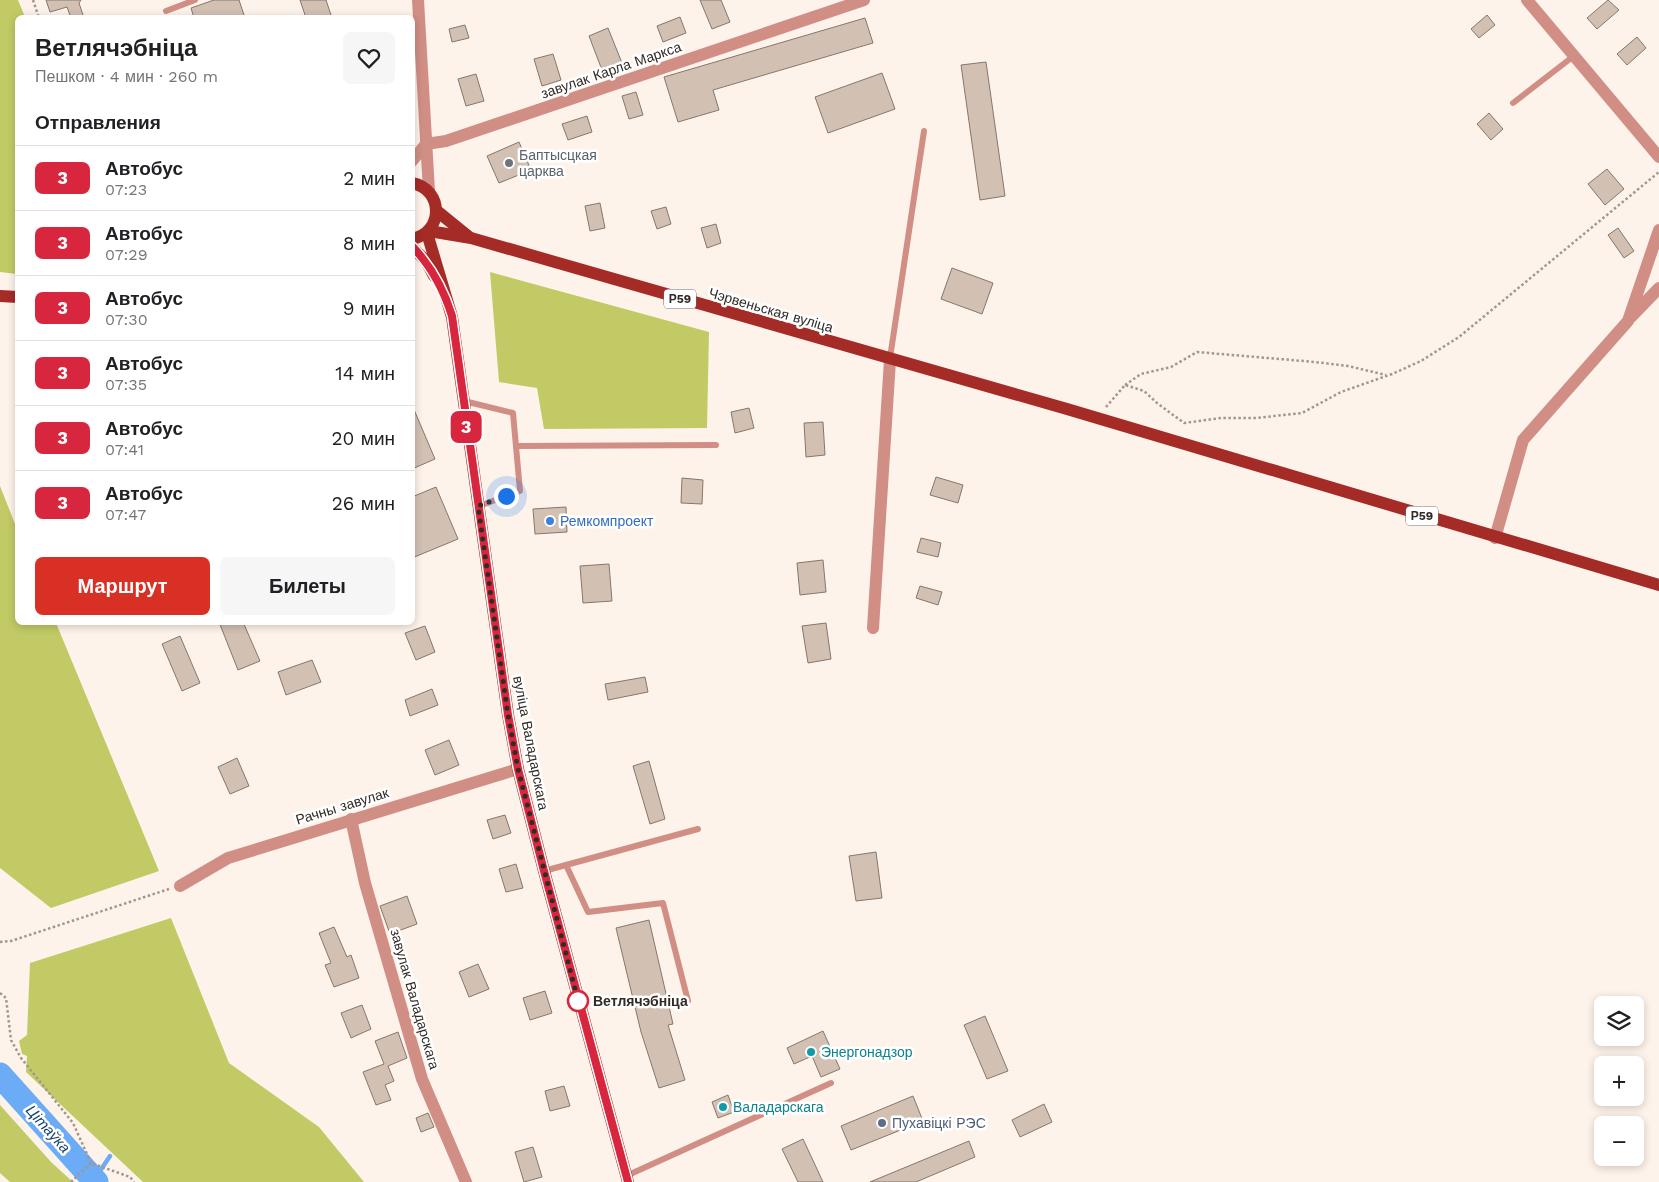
<!DOCTYPE html>
<html lang="ru">
<head>
<meta charset="utf-8">
<style>
  :root { --surface:#fff; --page:#f6f6f6; --text:#202124; --muted:#757577; --line:#e0e0e0; --accent:#d93025 }
  body { margin:0; font-family:"Work Sans",sans-serif; background:var(--page); color:var(--text); height:100vh; display:flex; flex-direction:column; font-size:19px; white-space:nowrap }
  * { box-sizing:border-box; margin:0 }
  p { font-size:16px; color:var(--muted) }
  .icon { flex:none; width:28px; height:28px; fill:none; stroke:currentColor; stroke-width:2; stroke-linecap:round; stroke-linejoin:round }
  .map { position:relative; flex:1; overflow:hidden }
  .details { position:absolute; left:15px; top:15px; width:400px; height:610px; display:flex; flex-direction:column; background:var(--surface); border-radius:8px; box-shadow:0 2px 8px #0003 }
  .details>* { flex:none }
  .badge { padding:0 10px; border-radius:8px; font-size:18px; line-height:32px }
  .tools { position:absolute; left:1594px; top:996px; display:grid; gap:10px }
  .tools a { display:grid; place-items:center; width:50px; height:50px; border-radius:8px; background:var(--surface); box-shadow:0 2px 8px #0003; font-size:25px }
  .you { position:absolute; width:25px; height:25px; margin:-12px; border:4px solid #fff; border-radius:50%; background:#1a73e8; box-shadow:0 0 0 8px #1a73e833 }
  .map>.badge { position:absolute; translate:-50% -50%; box-shadow:0 0 0 2px #fff }
  h2 { padding:0 20px; font-size:19px; line-height:45px }
  .round { display:grid; place-items:center; flex:none; width:52px; height:52px; border-radius:8px; background:var(--page) }
  .head { display:flex; align-items:center; justify-content:space-between; height:85px; padding:0 20px }
  h1 { font-size:24px; font-weight:800; line-height:38px }
  .cta { display:flex; gap:10px; margin-top:auto; padding:10px 20px }
  .cta a { flex:1; height:58px; border-radius:8px; background:var(--accent); color:#fff; font-size:20px; font-weight:800; line-height:58px; text-align:center }
  .cta a+a { background:var(--page); color:var(--text) }
  ul { padding:0; list-style:none }
  li { display:flex; align-items:center; gap:15px; height:65px; padding:0 20px; border-top:1px solid var(--line) }
  li div { flex:1 }
  li b { display:block; font-size:19px }
  li em { font-style:normal }
  li .badge { min-width:55px; font-weight:700; text-align:center }
  .map>svg:first-child { display:block }
</style>
</head>
<body>
<div class="map">
<svg width="1659" height="1182" viewBox="0 0 1659 1182">
  <rect width="100%" height="100%" fill="#fef3ea"/>
  <g fill="#c2ca65">
    <polygon points="0,0 18,0 25,17 18,18 17,274 0,272"/>
    <polygon points="490,272 709,332 707,428 544,429 537,388 499,382"/>
    <polygon points="0,486 17,529 18,622 56,623 159,871 51,908 0,868"/>
    <polygon points="171,918 229,1063 319,1127 364,1182 143,1182 26,1072 27,1056 22,1054 19,1041 27,1035 30,963"/>
    <polygon points="0,1105 51,1162 73,1182 10,1182 0,1173"/>
  </g>
  <g fill="none" stroke-linecap="round" stroke-linejoin="round">
    <polyline stroke="#6cacf6" stroke-width="4.5" points="94,1180 110,1156"/>
    <polyline stroke="#6cacf6" stroke-width="25" points="0,1075 96,1182"/>
  </g>
  <g fill="#d2c0b2" stroke="#87766a">
    <polygon points="46,0 81,0 79,3 84,18 71,18 67,7 50,12"/>
    <polygon points="214,0 239,0 245,18 194,18 191,8"/>
    <polygon points="300,0 326,0 332,18 306,18"/>
    <polygon points="700,0 721,0 730,22 712,29"/>
    <polygon points="1608,0 1619,10 1597,29 1587,18"/>
    <polygon points="1487,15 1495,25 1479,38 1471,29"/>
    <polygon points="680,17 686,33 663,42 657,26"/>
    <polygon points="865,18 873,43 713,90 719,110 678,122 664,77"/>
    <polygon points="465,25 469,38 452,42 449,29"/>
    <polygon points="608,28 622,63 602,70 589,36"/>
    <polygon points="1637,37 1646,48 1627,65 1617,54"/>
    <polygon points="553,54 561,80 542,86 534,59"/>
    <polygon points="986,62 1005,196 980,200 961,65"/>
    <polygon points="882,73 895,109 828,133 815,97"/>
    <polygon points="476,74 484,101 466,106 458,79"/>
    <polygon points="636,92 643,115 629,119 622,96"/>
    <polygon points="1489,113 1503,129 1491,140 1477,124"/>
    <polygon points="587,116 592,132 568,140 562,124"/>
    <polygon points="519,142 531,170 499,183 487,156"/>
    <polygon points="1607,169 1624,189 1605,205 1588,184"/>
    <polygon points="600,203 605,228 590,231 585,206"/>
    <polygon points="666,207 671,224 657,229 651,211"/>
    <polygon points="716,224 721,243 707,248 701,228"/>
    <polygon points="1618,228 1634,251 1624,258 1608,235"/>
    <polygon points="952,268 993,283 982,314 941,299"/>
    <polygon points="412,405 435,459 412,469"/>
    <polygon points="749,408 754,428 735,433 731,412"/>
    <polygon points="823,422 825,455 806,457 804,423"/>
    <polygon points="936,477 963,485 958,503 930,495"/>
    <polygon points="682,478 703,480 702,504 681,503"/>
    <polygon points="436,487 458,539 412,558 412,497"/>
    <polygon points="566,507 567,532 535,534 533,509"/>
    <polygon points="921,538 941,543 938,557 917,552"/>
    <polygon points="823,560 826,592 800,595 797,563"/>
    <polygon points="609,564 612,601 583,603 580,566"/>
    <polygon points="920,586 942,592 938,605 916,598"/>
    <polygon points="219,622 243,622 260,661 238,670"/>
    <polygon points="826,623 831,659 808,663 802,626"/>
    <polygon points="425,626 435,652 416,660 405,633"/>
    <polygon points="180,636 200,683 182,691 162,644"/>
    <polygon points="312,660 321,682 286,695 278,672"/>
    <polygon points="645,677 648,692 608,700 605,684"/>
    <polygon points="432,689 438,705 410,716 405,700"/>
    <polygon points="449,740 459,765 435,775 425,750"/>
    <polygon points="237,758 249,786 230,794 218,767"/>
    <polygon points="649,761 665,819 650,824 633,766"/>
    <polygon points="505,815 511,833 493,839 487,820"/>
    <polygon points="876,852 882,898 856,901 849,856"/>
    <polygon points="516,864 523,888 506,892 499,869"/>
    <polygon points="407,896 417,924 390,934 380,906"/>
    <polygon points="649,920 673,1024 668,1025 685,1080 659,1088 641,1032 616,928"/>
    <polygon points="334,927 347,957 351,955 359,978 334,987 325,965 331,963 319,933"/>
    <polygon points="478,964 489,989 469,997 459,972"/>
    <polygon points="545,991 552,1013 530,1020 523,998"/>
    <polygon points="362,1005 371,1029 351,1038 341,1013"/>
    <polygon points="985,1016 1008,1071 987,1079 964,1025"/>
    <polygon points="823,1031 840,1069 821,1077 812,1056 794,1064 787,1048"/>
    <polygon points="398,1032 407,1058 388,1066 394,1081 385,1085 391,1100 376,1105 363,1072 384,1064 375,1041"/>
    <polygon points="564,1086 570,1106 550,1111 545,1091"/>
    <polygon points="728,1095 734,1112 718,1118 712,1102"/>
    <polygon points="913,1096 923,1121 851,1150 841,1126"/>
    <polygon points="1044,1104 1052,1122 1020,1137 1012,1120"/>
    <polygon points="428,1113 434,1127 421,1132 416,1118"/>
    <polygon points="803,1139 823,1182 798,1182 782,1149"/>
    <polygon points="969,1141 975,1157 916,1182 870,1182"/>
    <polygon points="533,1147 542,1177 524,1182 515,1152"/>
  </g>
  <g fill="none" stroke-linecap="round" stroke-linejoin="round">
    <g stroke="#a09790" stroke-width="2.5" stroke-dasharray="2.5 2.5" stroke-linecap="butt">
      <polyline points="33,0 39,18"/>
      <polyline points="1125,385 1141,374 1171,367 1197,352 1315,362 1348,366 1386,375"/>
      <polyline points="1106,407 1125,385 1144,391 1157,403 1184,423 1221,418 1256,418 1302,413 1341,392 1392,374 1421,361 1459,337 1659,172"/>
      <polyline points="0,942 11,941 169,889"/>
      <polyline points="0,993 6,998 11,1040 21,1058 73,1123 91,1163 130,1177 134,1182"/>
      <polyline points="71,1182 91,1163"/>
    </g>
    <g stroke="#d18e85" stroke-width="6">
      <polyline points="166,11 195,0"/>
      <polyline points="1513,103 1575,55"/>
      <polyline points="890,358 924,131"/>
      <polyline points="464,401 513,413 520,491 479,506"/>
      <polyline points="516,446 716,445"/>
      <polyline points="566,865 588,912 663,903 688,1001"/>
      <polyline points="544,871 698,829"/>
      <polyline points="626,1176 831,1083"/>
    </g>
    <g stroke="#d18e85" stroke-width="12">
      <polyline points="1527,0 1659,157"/>
      <polyline points="426,144 446,141 864,0"/>
      <polyline points="1631,317 1659,288"/>
      <polyline points="1495,538 1523,440 1628,321 1659,230"/>
      <polyline points="873,628 890,360"/>
      <polyline points="351,819 365,883 422,1079 466,1182"/>
      <polyline points="180,886 228,858 518,769"/>
    </g>
    <g stroke="#d18e85" stroke-width="12">
      <polyline points="418,0 429,191"/>
      <polyline points="412,161 426,144"/>
    </g>
    <g stroke="#a52b27" stroke-width="12">
      <path d="M412 183C444 189 444 233 412 239"/>
      <polyline points="437,211 469,237"/>
      <polyline points="429,231 471,238 1067,409 1659,585"/>
      <polyline points="427,233 452,317 508,715 518,769 544,871 628,1182"/>
      <polyline points="412,247 426,261 434,276"/>
      <polyline points="0,296 18,297"/>
    </g>
  </g>
  <g fill="none" stroke-linecap="round" stroke-linejoin="round">
    <defs>
      <path id="line" d="M412 246C431 266 444 290 452 316L508 715 518 769 544 871 628 1182"/>
    </defs>
    <use href="#line" stroke="#fff" stroke-width="11"/>
    <use href="#line" stroke="#d7263d" stroke-width="8"/>
    <polyline stroke="#312a25" stroke-width="5" stroke-dasharray="0 9" points="506,496 478,506 508,715 518,769 579,1004 578,1001"/>
  </g>
  <circle fill="#6b7280" stroke="#fff" stroke-width="2" cx="509" cy="163" r="5"/>
  <circle fill="#3f7fe0" stroke="#fff" stroke-width="2" cx="550" cy="521" r="5"/>
  <circle fill="#fff" stroke="#d7263d" stroke-width="2.5" cx="578" cy="1001" r="10"/>
  <g fill="#0f9aa8" stroke="#fff" stroke-width="2">
    <circle cx="811" cy="1052" r="5"/>
    <circle cx="723" cy="1107" r="5"/>
  </g>
  <circle fill="#5c6f8a" stroke="#fff" stroke-width="2" cx="882" cy="1123" r="5"/>
  <g text-anchor="middle" stroke-width="5" stroke-linejoin="round" paint-order="stroke">
    <g fill="#fff" stroke="#6f6a66" stroke-width="1">
      <rect x="664" y="289.5" width="32" height="19" rx="4"/>
      <rect x="1406" y="506.5" width="32" height="19" rx="4"/>
    </g>
    <g font-size="12" font-weight="bold" fill="#312a25">
      <text x="680" y="303">Р59</text>
      <text x="1422" y="520">Р59</text>
    </g>
    <g font-size="14" fill="#312a25" stroke="#fff">
      <text transform="translate(611 70) rotate(-19)" y="5">завулак Карла Маркса</text>
      <text transform="translate(771 310) rotate(16)" y="5">Чэрвеньская вуліца</text>
      <text transform="translate(531 743) rotate(79)" y="5">вуліца Валадарскага</text>
      <text transform="translate(342 806) rotate(-17)" y="5">Рачны завулак</text>
      <text transform="translate(415 999) rotate(74)" y="5">завулак Валадарскага</text>
    </g>
    <g font-size="14" fill="#5b616d" stroke="#fff" text-anchor="start">
      <text x="519" y="160">Баптысцкая<tspan x="519" dy="16">царква</tspan></text>
    </g>
    <g font-size="14" fill="#366cbe" stroke="#fff" text-anchor="start">
      <text x="560" y="526">Ремкомпроект</text>
    </g>
    <g font-size="14" font-weight="bold" fill="#312a25" stroke="#fff" text-anchor="start">
      <text x="593" y="1006">Ветлячэбніца</text>
    </g>
    <g font-size="14" fill="#0d838f" stroke="#fff" text-anchor="start">
      <text x="821" y="1057">Энергонадзор</text>
      <text x="733" y="1112">Валадарскага</text>
    </g>
    <g font-size="14" fill="#4e5e75" stroke="#fff" text-anchor="start">
      <text x="892" y="1128">Пухавіцкі РЭС</text>
    </g>
    <g font-size="15" font-style="italic" fill="#154170" stroke="#fff">
      <text transform="translate(48 1129) rotate(48)" y="5">Цітаўка</text>
    </g>
  </g>
</svg>
<div class="tools">
<a><svg class="icon" aria-label="layers" viewBox="0 0 24 24"><path d="M12 4l9 5-9 5-9-5zM3 14l9 5 9-5"/></svg></a>
<a>+</a>
<a>−</a>
</div>
<div class="you" style="left:506px;top:496px"></div>
<b class="badge" style="left:466px;top:427px;background:#d7263d;color:#fff">3</b>
<section class="details">
<div class="head"><div><h1>Ветлячэбніца</h1><p>Пешком · 4 мин · 260 m</p></div><a class="round"><svg class="icon" aria-label="heart" viewBox="0 0 24 24"><path d="M12 20l-8-8c-3-5 5-10 8-4 3-6 11-1 8 4z"/></svg></a></div>
<h2>Отправления</h2>
<ul>
<li><span class="badge" style="background:#d7263d;color:#fff">3</span><div><b>Автобус</b><p>07:23</p></div><em>2 мин</em></li>
<li><span class="badge" style="background:#d7263d;color:#fff">3</span><div><b>Автобус</b><p>07:29</p></div><em>8 мин</em></li>
<li><span class="badge" style="background:#d7263d;color:#fff">3</span><div><b>Автобус</b><p>07:30</p></div><em>9 мин</em></li>
<li><span class="badge" style="background:#d7263d;color:#fff">3</span><div><b>Автобус</b><p>07:35</p></div><em>14 мин</em></li>
<li><span class="badge" style="background:#d7263d;color:#fff">3</span><div><b>Автобус</b><p>07:41</p></div><em>20 мин</em></li>
<li><span class="badge" style="background:#d7263d;color:#fff">3</span><div><b>Автобус</b><p>07:47</p></div><em>26 мин</em></li>
</ul>
<div class="cta"><a>Маршрут</a><a>Билеты</a></div>
</section>
</div>
</body>
</html>
